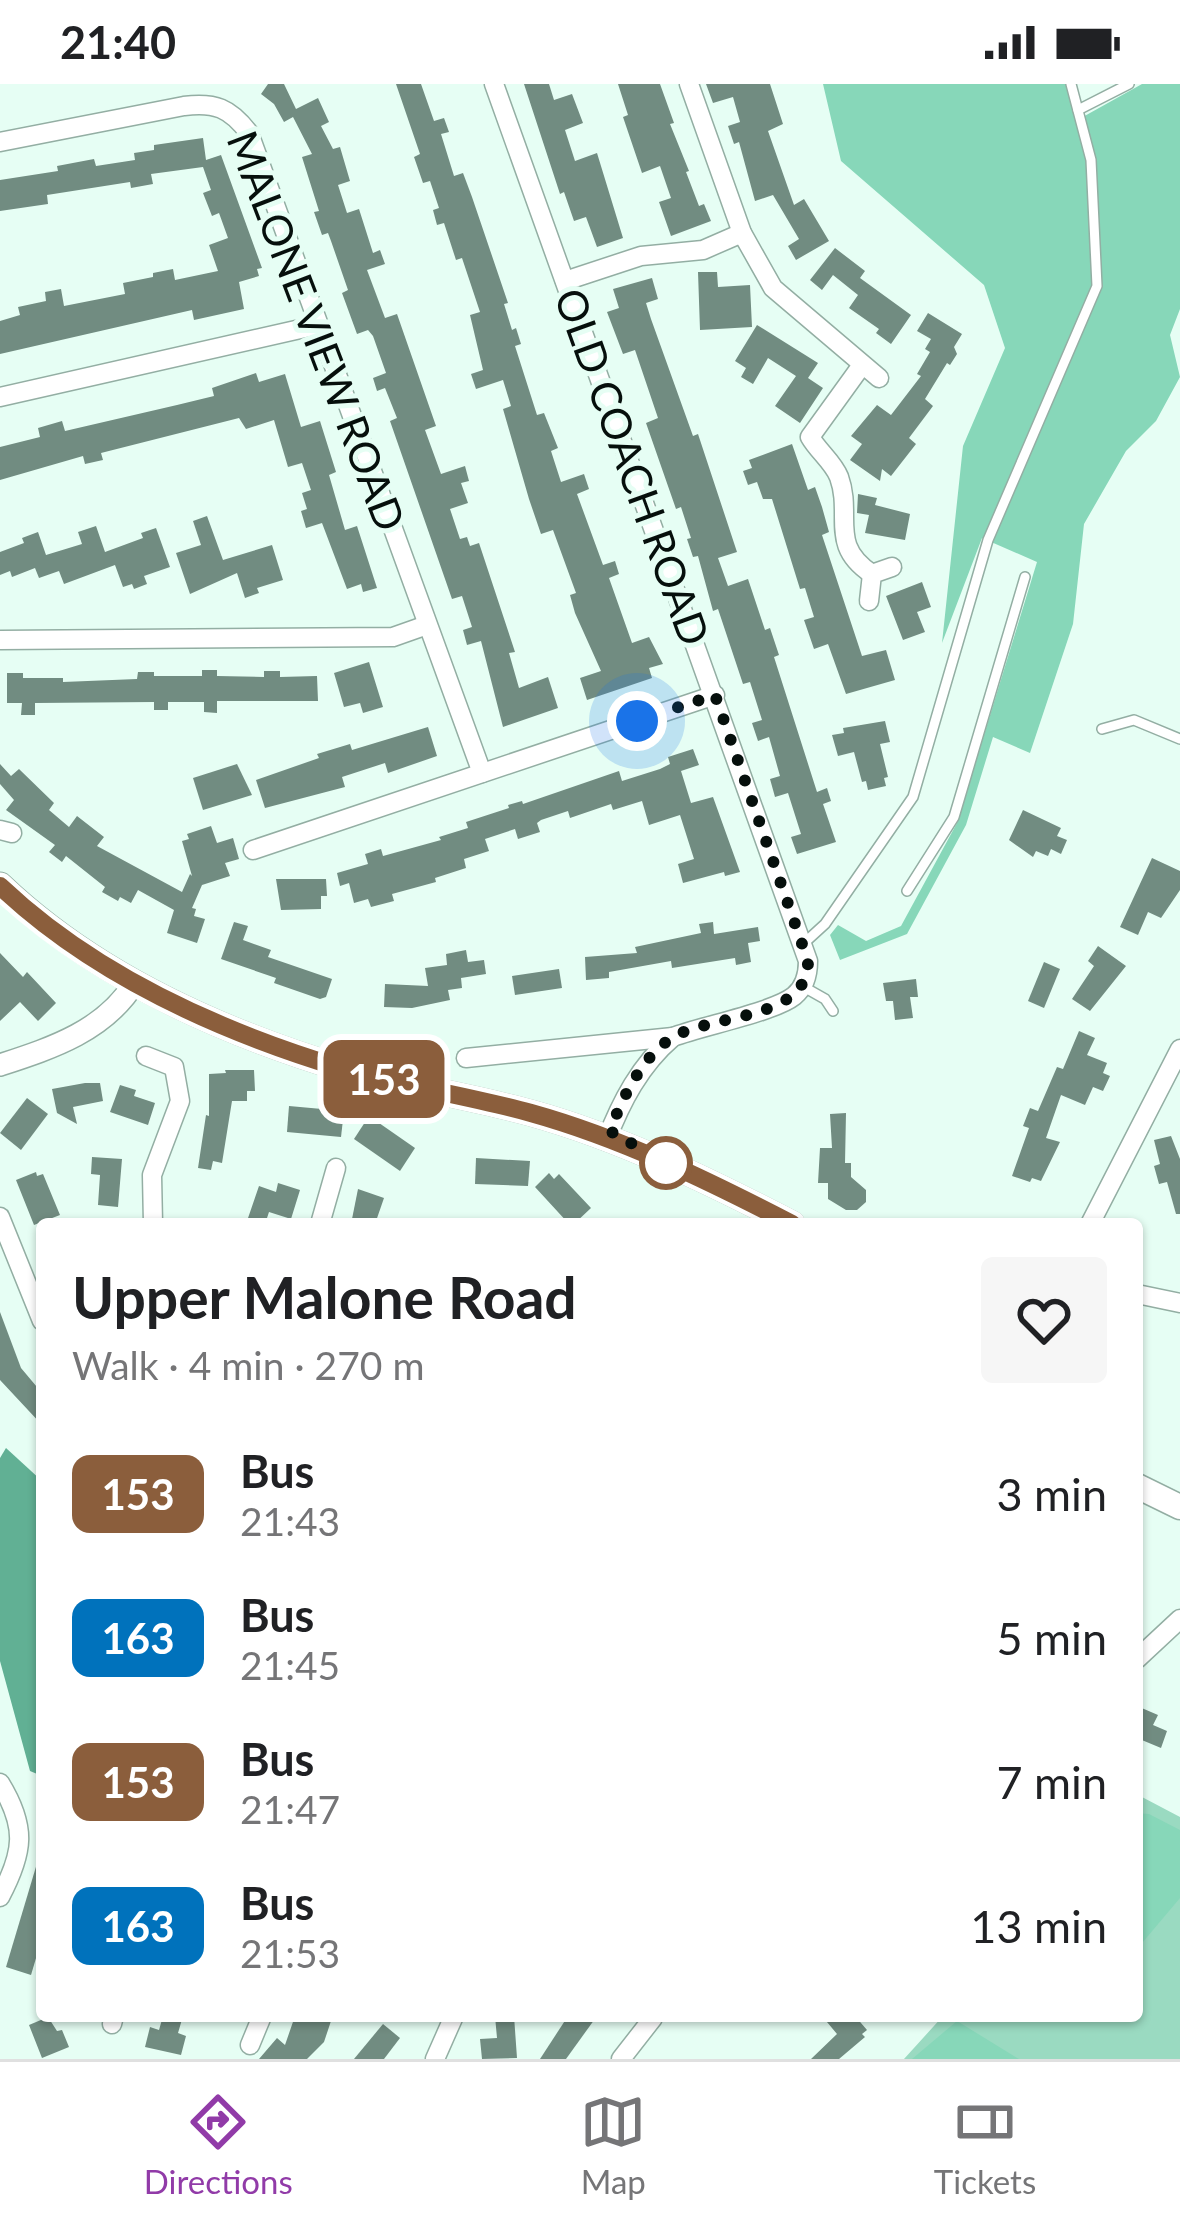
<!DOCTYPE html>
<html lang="en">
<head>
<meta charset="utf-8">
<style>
  :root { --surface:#fff; --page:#f6f6f6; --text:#202124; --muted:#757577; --line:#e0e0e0; --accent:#913ba8 }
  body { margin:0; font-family:Lato,sans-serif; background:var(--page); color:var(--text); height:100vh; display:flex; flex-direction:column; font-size:45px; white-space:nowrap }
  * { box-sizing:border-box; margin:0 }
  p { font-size:39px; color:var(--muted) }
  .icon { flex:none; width:66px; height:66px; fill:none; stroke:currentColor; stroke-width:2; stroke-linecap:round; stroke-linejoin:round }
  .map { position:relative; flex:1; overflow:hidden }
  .panel { position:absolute; left:36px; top:1134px; width:1107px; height:804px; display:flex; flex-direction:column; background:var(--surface); border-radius:12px; box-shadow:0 3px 9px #0004 }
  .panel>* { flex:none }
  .badge { padding:0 24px; border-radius:18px; font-size:42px; line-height:78px }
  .you { position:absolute; width:60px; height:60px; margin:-30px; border:9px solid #fff; border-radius:50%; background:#1a73e8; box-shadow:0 0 0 18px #1a73e833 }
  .map>.badge { position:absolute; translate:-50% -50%; box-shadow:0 0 0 6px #fff }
  .round { display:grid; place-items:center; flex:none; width:126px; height:126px; border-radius:12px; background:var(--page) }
  .head { display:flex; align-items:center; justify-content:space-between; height:204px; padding:0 36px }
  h1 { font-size:57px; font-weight:700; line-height:90px }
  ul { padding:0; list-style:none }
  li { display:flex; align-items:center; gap:36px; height:144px; padding:0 36px }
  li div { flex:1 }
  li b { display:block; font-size:45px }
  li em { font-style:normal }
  li .badge { min-width:132px; font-weight:700; text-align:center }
  .status { display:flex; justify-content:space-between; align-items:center; height:84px; padding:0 60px; background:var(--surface); direction:ltr }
  .status svg { height:33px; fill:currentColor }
  .dock { display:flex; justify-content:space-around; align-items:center; height:168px; border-top:3px solid var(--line); background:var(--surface); font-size:33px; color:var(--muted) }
  .dock a { display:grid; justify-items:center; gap:6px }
  .dock .current { color:var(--accent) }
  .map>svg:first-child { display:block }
</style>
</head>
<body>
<div class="status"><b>21:40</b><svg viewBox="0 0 49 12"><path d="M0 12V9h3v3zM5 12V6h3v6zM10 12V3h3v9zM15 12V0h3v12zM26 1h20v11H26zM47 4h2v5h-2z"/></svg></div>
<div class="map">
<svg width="1180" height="1975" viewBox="0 0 1180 1975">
  <rect width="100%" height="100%" fill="#e6fef4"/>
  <polygon fill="#9adac1" points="1142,1713 1180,1733 1180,1975 904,1975 943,1932 1137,1932 1137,1718"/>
  <g fill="#87d7b9">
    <polygon points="823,0 1071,0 1081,34 1142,0 1180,0 1180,225 1170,251 1180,293 1156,337 1126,367 1084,440 1073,540 1030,669 993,653 966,741 907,850 840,876 830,851 838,841 866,857 901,842 957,739 1037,478 982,454 942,559 963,362 1005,264 984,201 841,77"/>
    <polygon points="1137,1729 1149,1730 1180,1746 1180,1814 1137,1865"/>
    <polygon points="957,1937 1019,1975 912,1975"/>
  </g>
  <polygon fill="#61b094" points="6,1364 42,1397 42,1692 30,1687 0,1577 0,1374"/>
  <g fill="#718c81">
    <polygon points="268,0 284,0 296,25 318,14 329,38 321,42 333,65 340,63 350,97 338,101 347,129 359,125 373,169 380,166 385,180 367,186 385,234 397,230 436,342 425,346 441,390 465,382 469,397 461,399 468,419 450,425 460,455 467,453 470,462 479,459 515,568 509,569 519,604 548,593 558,624 503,643 481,557 467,561 463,546 472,543 462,512 452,515 390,337 397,334 385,304 377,307 373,294 386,289 373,252 368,246 357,250 342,209 348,206 331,157 328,149 322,151 314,128 319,127 302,73 312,70 293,33 284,38 274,20 261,10"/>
    <polygon points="396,0 421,0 434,37 444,34 449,48 441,50 454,92 463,89 472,113 508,219 504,220 512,246 516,244 521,260 515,262 537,331 544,329 558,364 551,367 561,398 584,390 589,405 577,410 603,481 615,477 619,490 609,494 632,559 649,553 663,580 649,584 652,594 587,616 580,594 601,587 575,529 570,511 576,509 553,446 541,450 529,415 503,325 511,322 503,296 476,305 471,290 483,286 470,231 480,228 462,174 456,176 444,139 437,141 433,126 439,124 430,97 423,99 414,73 420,70"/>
    <polygon points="524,0 549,0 554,16 572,10 583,39 565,46 575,77 597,69 623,154 597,163 586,133 574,137 564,108 560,110"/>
    <polygon points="618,0 660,0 674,39 670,40 689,87 686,88 699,122 704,120 711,137 671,152 659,118 671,114 660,82 642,89 623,33 628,31"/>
    <polygon points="706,0 770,0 783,40 768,47 794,121 804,115 829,157 796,176 788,162 799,155 773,111 755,117 739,58 734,60 728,42 740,38 733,13 713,19"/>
    <polygon points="203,54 206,76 221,71 262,184 257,185 259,192 239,198 244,225 194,236 192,226 0,270 0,237 20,231 18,223 46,217 45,208 61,205 64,222 125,210 123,199 153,193 153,189 173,185 175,196 218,187 209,161 228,154 219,129 212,132 203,109 211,106 203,83 151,90 153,100 131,104 130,98 47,111 48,120 0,127 0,96 58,87 57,82 94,75 96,82 135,76 134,69 154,66 154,61"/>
    <polygon points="835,164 865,187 860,194 911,231 891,260 876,249 879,245 849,224 858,211 833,191 822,206 810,196"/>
    <polygon points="698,188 717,188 718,203 750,201 752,243 700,246"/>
    <polygon points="652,194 658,215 646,219 651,235 693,352 698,350 737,468 718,474 728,502 748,495 765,546 770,544 779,571 774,573 817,708 827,704 831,717 823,720 836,758 797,770 791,753 801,750 788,709 775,713 770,695 780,692 769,653 758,657 752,639 762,636 750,598 743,600 718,525 713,527 698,472 693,473 687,455 691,454 681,423 676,425 646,339 658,334 635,266 623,270 607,228 619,224 613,205"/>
    <polygon points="928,229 962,250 954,263 957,270 950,281 947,279 925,315 933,322 909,354 916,360 891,392 882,385 880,397 850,376 862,360 851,352 877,321 891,331 921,292 917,290 930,268 925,265 931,255 917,247"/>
    <polygon points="757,241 818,279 808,294 823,304 800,339 775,322 796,292 768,274 753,300 741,293 746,284 735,277"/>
    <polygon points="256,289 259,298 285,290 301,343 320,337 336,388 329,391 345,446 357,442 377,504 363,508 361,500 347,505 322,439 306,444 301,427 307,425 302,409 311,406 302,379 288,383 274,336 246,345 239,334 101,369 103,376 85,380 83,372 0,396 0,363 40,353 38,344 62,337 65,347 177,321 214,312 212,304"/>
    <polygon points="792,360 808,406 815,403 822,423 829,448 822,451 862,572 886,566 895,596 846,610 828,560 814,565 804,536 814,533 805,504 800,505 772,415 763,415 757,398 748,401 743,387 752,384 749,376"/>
    <polygon points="858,410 877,414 875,421 910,430 905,456 865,449 869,431 857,429"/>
    <polygon points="207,432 223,476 272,461 283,496 257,504 259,509 245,514 237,489 190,510 176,469 201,461 193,437"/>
    <polygon points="96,442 105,468 143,454 141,449 156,444 170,483 144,492 147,500 134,505 132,500 123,503 115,481 64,500 59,487 39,494 35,484 12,493 10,487 0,491 0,468 24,459 22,454 38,448 46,471 82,460 78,448"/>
    <polygon points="922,498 931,523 917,528 925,548 903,556 886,512"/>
    <polygon points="369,578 383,623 363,629 360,619 344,623 334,589"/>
    <polygon points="202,586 217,586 217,592 264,593 264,587 280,587 280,593 317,592 318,617 217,617 217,629 204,628 204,618 168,618 168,626 154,626 154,618 35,619 35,631 21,631 22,619 7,619 7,589 23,589 23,594 63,594 63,598 137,595 138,588 154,588 154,592 202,592"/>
    <polygon points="885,637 890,658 880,660 888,693 884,694 886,702 868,706 866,697 862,698 854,668 838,672 832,651 844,649 843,644"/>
    <polygon points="428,643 437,672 388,689 385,679 342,693 345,703 265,724 256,696 319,674 317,670 350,660 352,666"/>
    <polygon points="693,665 699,681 681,687 691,719 713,713 740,788 725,792 724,788 683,799 678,780 694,775 680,731 649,741 642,717 613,726 611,720 570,734 568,727 541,736 537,739 540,748 518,755 515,745 485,755 489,767 464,775 466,784 435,794 436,798 392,810 394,817 371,823 368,815 354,819 349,799 340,802 337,789 368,780 365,770 381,765 383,772 441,756 439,753 468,744 466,738 509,724 508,721 522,717 523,720 619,687 622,697 660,685 670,680 668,673"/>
    <polygon points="0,680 11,692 19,685 54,719 49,726 69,743 77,732 104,753 97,762 182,808 190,790 192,792 182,757 189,755 187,750 211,742 217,759 233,754 239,775 225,779 230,792 202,801 192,824 196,825 194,832 205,835 197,859 167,849 174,826 138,806 131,819 120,813 118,817 102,808 105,803 66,772 62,778 49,768 55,761 6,726 14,716 0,700"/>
    <polygon points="237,680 252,711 203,726 193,694"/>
    <polygon points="1023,726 1061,744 1057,752 1067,756 1061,770 1051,765 1048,772 1036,767 1033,773 1009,756"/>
    <polygon points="1152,774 1180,787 1180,806 1161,834 1148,828 1138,851 1120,843"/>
    <polygon points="276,795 326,795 327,812 321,812 321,825 281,826"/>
    <polygon points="234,838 248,842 243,856 271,866 268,873 332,895 326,913 320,915 274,899 276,894 221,875"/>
    <polygon points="713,838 714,850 758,843 760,857 748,859 751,878 736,881 735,874 672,884 671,877 609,888 609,894 586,896 585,873 637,869 635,863 701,849 699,840"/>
    <polygon points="1098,862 1126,882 1090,927 1072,915 1094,882 1088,877"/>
    <polygon points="466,866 468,878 484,876 486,890 461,894 462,904 448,906 450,916 412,924 384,923 385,900 428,902 425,884 447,881 446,870"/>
    <polygon points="0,869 23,893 27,888 56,919 38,937 20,918 0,937"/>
    <polygon points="1044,878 1060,885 1044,924 1028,917"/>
    <polygon points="559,885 562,904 515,911 512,892"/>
    <polygon points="916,895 918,913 910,913 913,934 895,936 893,917 886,917 883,899"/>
    <polygon points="1079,947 1095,954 1087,971 1107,979 1103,989 1110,992 1103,1007 1093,1003 1085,1021 1061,1011 1046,1054 1060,1058 1041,1097 1032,1094 1030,1098 1012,1092 1029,1044 1023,1042 1030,1024 1038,1027 1057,983 1063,985"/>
    <polygon points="225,986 254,986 255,1007 247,1007 247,1017 232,1017 222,1079 213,1077 211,1086 198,1084 206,1031 209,1032 209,990 226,989"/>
    <polygon points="85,999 100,999 103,1017 73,1023 77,1040 57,1029 52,1005"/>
    <polygon points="120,1001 136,1006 134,1012 155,1019 148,1041 110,1028"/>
    <polygon points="27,1014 48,1030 21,1066 0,1049"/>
    <polygon points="289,1022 344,1027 341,1053 287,1048"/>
    <polygon points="846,1029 845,1079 851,1079 851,1093 866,1106 866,1118 857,1126 846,1126 828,1115 828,1099 818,1099 820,1064 832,1064 830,1030"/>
    <polygon points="369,1032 415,1064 400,1087 354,1055"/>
    <polygon points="1171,1052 1180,1075 1180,1130 1176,1130 1167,1098 1159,1100 1154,1082 1160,1080 1154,1056"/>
    <polygon points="92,1073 122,1075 118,1123 98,1121 100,1091 91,1090"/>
    <polygon points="476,1074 530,1077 528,1102 475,1100"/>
    <polygon points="36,1088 37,1092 43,1090 60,1131 34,1141 16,1096"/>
    <polygon points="549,1089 554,1095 559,1090 591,1124 574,1140 569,1140 535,1103"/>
    <polygon points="278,1099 300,1106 291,1135 269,1128 265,1140 247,1137 259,1102 276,1108"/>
    <polygon points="358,1105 384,1114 375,1140 351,1140"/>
    <polygon points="0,1228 21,1284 42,1309 42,1341 0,1296"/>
    <polygon points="1137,1622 1158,1631 1153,1641 1167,1647 1161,1664 1137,1654"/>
    <polygon points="38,1776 42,1777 42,1854 31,1891 6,1883"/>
    <polygon points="163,1932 183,1932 178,1949 186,1952 181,1971 145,1963 150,1943 159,1946"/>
    <polygon points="295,1932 317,1932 331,1937 324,1958 307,1975 259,1975 277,1954 285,1961"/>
    <polygon points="495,1932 514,1932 517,1974 482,1975 480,1955 497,1954"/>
    <polygon points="568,1932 597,1932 566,1975 540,1975"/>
    <polygon points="822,1932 855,1932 867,1946 862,1950 865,1953 839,1975 811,1975 837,1950"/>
    <polygon points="48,1933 57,1947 62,1946 69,1963 42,1974 29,1941"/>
    <polygon points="383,1940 400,1954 384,1975 354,1975"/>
  </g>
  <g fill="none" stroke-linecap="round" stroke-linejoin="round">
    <defs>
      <g id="service">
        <polyline points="1078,26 1129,0"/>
        <polyline points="1102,645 1134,636 1180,655"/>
        <polyline points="907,807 954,733 1025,493"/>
        <polyline points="802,861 825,840 913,713 988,456 1097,202 1091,76 1071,0"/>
        <polyline points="802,902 825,915 833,927"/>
      </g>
      <g id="minor">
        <path d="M494 0 808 877C808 890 805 903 794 912 774 928 702 942 673 953 640 981 621 1018 606 1057"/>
        <polyline points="689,0 742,149 773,204 879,294"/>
        <path d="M0 58 184 22C215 18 230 24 249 49L482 689"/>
        <polyline points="565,197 641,172 703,166 742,149"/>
        <path d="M862 281 810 353C818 367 833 378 839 393 853 432 828 461 872 490"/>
        <polyline points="0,313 318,241"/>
        <polyline points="869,517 872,490 892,483"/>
        <polyline points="0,556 393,553 427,541"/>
        <polyline points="0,746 12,749"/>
        <polyline points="253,766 715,611"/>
        <polyline points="146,972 174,983 180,1017 152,1091 153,1140"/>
        <polyline points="466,974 673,953"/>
        <polyline points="0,1133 42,1237"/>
        <polyline points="320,1140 336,1084"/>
        <polyline points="1090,1140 1180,965"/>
        <polyline points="1137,1210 1180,1219"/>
        <polyline points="1137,1575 1180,1535"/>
        <path d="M0 1699C27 1743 24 1768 0 1813"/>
        <polyline points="112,1940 114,1932"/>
        <polyline points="250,1961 262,1932"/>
        <polyline points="435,1975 454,1932"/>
        <polyline points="621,1975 653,1934"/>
      </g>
      <path id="tertiary" d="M0 981C52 964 105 947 135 898"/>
      <g id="secondary">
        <path d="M0 801C95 892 221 948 344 985 406 1003 470 1012 531 1029 621 1054 709 1097 792 1140"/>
        <polyline points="1137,1402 1180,1423"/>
      </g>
    </defs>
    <use href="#service" stroke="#93aea3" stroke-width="12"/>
    <use href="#minor" stroke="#93aea3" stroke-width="21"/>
    <use href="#tertiary" stroke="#93aea3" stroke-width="24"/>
    <use href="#secondary" stroke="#93aea3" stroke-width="27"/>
    <use href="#service" stroke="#fff" stroke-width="9"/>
    <use href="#minor" stroke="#fff" stroke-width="18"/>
    <use href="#tertiary" stroke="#fff" stroke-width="21"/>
    <use href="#secondary" stroke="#fff" stroke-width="24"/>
  </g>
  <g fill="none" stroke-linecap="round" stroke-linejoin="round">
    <defs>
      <path id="line" d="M0 802C95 892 221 948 344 985 406 1003 470 1012 531 1029 621 1054 709 1097 792 1140"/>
    </defs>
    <use href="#line" stroke="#fff" stroke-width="27"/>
    <use href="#line" stroke="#8b5e3c" stroke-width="18"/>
    <path stroke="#060f0c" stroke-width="12" stroke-dasharray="0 21.6" d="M637 637 715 611 808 877C808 938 711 929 672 954 642 972 621 1017 610 1047L666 1079"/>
  </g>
  <circle fill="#fff" stroke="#8b5e3c" stroke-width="6" cx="666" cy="1079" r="24"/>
  <g text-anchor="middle" stroke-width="10" stroke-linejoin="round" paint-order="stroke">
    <g font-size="42" fill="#060f0c" stroke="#e6fef4">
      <text transform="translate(316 247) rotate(69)" y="15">MALONE VIEW ROAD</text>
      <text transform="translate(632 383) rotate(70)" y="15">OLD COACH ROAD</text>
    </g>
  </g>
</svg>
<div class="you" style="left:637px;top:637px"></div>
<b class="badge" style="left:384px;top:995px;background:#8b5e3c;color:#fff">153</b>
<section class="panel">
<div class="head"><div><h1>Upper Malone Road</h1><p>Walk · 4 min · 270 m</p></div><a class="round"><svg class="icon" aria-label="heart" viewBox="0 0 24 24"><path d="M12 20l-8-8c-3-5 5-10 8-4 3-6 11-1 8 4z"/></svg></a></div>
<ul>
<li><span class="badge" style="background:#8b5e3c;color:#fff">153</span><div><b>Bus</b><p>21:43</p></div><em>3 min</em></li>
<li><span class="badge" style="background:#0072bc;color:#fff">163</span><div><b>Bus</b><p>21:45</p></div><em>5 min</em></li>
<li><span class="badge" style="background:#8b5e3c;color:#fff">153</span><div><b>Bus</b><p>21:47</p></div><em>7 min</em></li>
<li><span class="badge" style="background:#0072bc;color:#fff">163</span><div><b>Bus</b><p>21:53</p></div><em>13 min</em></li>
</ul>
</section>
</div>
<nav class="dock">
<a class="current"><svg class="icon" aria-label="directions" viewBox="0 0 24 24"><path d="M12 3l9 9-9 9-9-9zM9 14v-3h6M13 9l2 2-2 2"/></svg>Directions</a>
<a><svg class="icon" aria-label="map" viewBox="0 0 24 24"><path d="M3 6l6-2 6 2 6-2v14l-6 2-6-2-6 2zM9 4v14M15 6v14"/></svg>Map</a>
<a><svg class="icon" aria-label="tickets" viewBox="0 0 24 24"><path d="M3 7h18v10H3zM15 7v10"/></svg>Tickets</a>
</nav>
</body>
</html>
